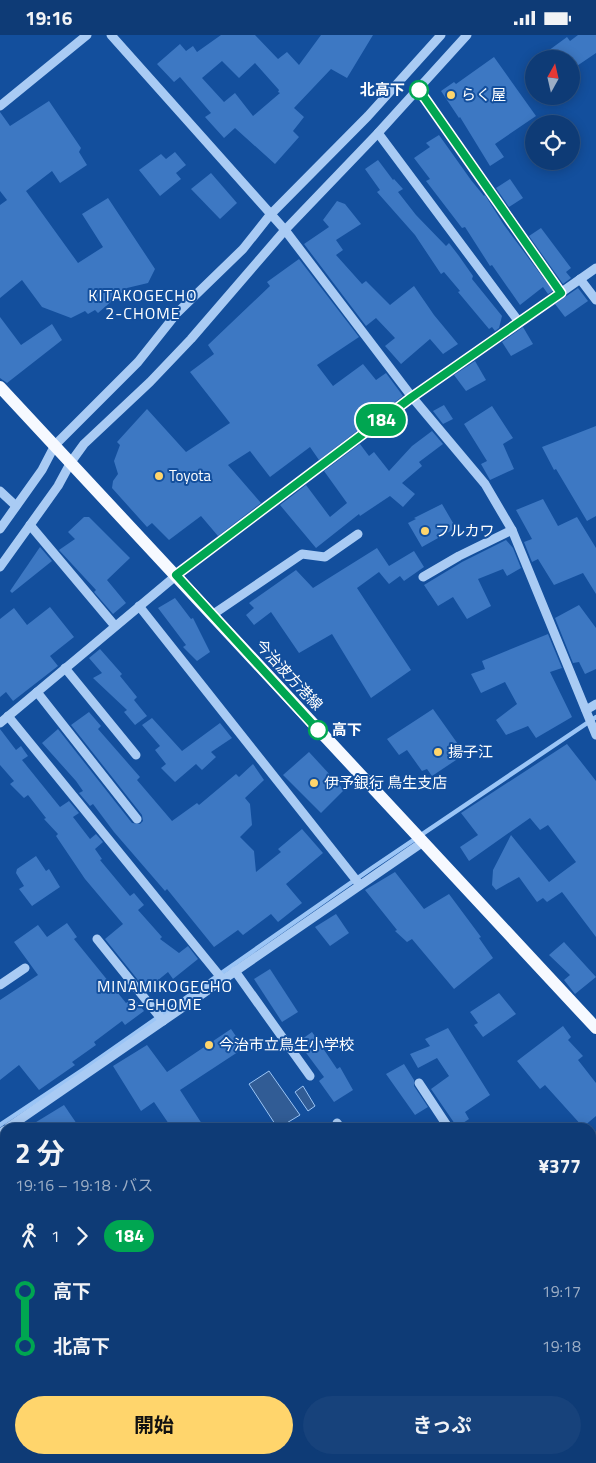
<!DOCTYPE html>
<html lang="ja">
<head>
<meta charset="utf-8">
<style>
  :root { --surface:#0e3b76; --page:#17427b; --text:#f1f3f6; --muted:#9badc5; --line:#2e5588; --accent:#ffd56c }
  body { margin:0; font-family:"Titillium Web","Noto Sans JP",sans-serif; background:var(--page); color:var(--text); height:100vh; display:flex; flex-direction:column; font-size:19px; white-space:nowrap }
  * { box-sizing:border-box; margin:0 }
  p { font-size:16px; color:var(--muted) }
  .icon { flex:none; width:28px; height:28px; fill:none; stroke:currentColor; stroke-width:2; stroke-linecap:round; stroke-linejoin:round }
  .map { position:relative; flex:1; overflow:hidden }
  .sheet { position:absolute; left:0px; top:1088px; width:596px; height:341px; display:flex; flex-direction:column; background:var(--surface); border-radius:15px 15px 0 0; box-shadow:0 2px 12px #0003,0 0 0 1px var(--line) }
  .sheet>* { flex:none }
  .badge { padding:0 10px; border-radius:16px; font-size:18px; line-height:32px }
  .needle { width:32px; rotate:8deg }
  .fabs { position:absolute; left:525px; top:15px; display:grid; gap:10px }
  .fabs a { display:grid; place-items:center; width:55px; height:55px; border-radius:50%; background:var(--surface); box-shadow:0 2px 12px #0003,0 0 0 1px var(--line); font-size:25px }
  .map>.badge { position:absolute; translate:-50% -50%; box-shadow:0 0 0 2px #fff }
  .legs { display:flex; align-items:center; gap:8px; height:55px; padding:0 15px; font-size:16px }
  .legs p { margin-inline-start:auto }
  .summary { display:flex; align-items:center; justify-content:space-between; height:85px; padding:0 15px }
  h1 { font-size:28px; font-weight:700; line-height:38px }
  .cta { display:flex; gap:10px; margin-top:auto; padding:10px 15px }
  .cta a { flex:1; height:58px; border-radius:30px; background:var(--accent); color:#111; font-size:20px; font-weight:700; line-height:58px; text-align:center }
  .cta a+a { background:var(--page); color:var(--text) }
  ul { padding:0 15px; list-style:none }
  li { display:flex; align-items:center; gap:18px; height:55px; font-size:19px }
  li i { display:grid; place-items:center; width:8px; height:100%; margin:0 6px; background:currentColor }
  li i::after { content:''; width:12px; height:12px; margin:-6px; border:4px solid; border-radius:50%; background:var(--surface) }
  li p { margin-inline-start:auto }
  li:first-child i { background:linear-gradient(#0000 50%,currentColor 0) }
  li:last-child i { background:linear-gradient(currentColor 50%,#0000 0) }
  .status { display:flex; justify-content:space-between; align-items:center; height:35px; padding:0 25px; background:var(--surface); direction:ltr }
  .status svg { height:14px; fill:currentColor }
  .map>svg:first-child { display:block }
</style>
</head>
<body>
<div class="status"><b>19:16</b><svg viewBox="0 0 49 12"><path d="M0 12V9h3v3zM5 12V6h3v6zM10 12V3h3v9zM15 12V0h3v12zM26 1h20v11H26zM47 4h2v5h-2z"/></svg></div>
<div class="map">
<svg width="596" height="1428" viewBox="0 0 596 1428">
  <rect width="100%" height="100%" fill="#134f9d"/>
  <g fill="#315c95" stroke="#9bc5f6">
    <polygon points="269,1036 300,1080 280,1092 277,1092 249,1049"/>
    <polygon points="303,1051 315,1071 308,1076 295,1057"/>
  </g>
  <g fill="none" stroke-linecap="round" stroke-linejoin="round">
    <polyline stroke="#9bc5f6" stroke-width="4.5" points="0,1090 84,1034 372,833 596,682"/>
    <polyline stroke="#315c95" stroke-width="26" points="591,1113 596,1109"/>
  </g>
  <g fill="#3d78c3" fill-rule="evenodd">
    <path d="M221 0H255L278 24 287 17 299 30 321 0H373L347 43 331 34 294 73 304 82 293 96 299 102 275 129 235 93 224 103 205 82 211 78 180 42 174 47 157 29 180 9 186 16 193 11 197 17ZM222 26 239 43 255 28 279 55 278 57 280 58 253 81 235 58 224 67 202 43Z"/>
    <polygon points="578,0 596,0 596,18 571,35 571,24 537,24 567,2 570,6"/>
    <polygon points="494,22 536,81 495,109 504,122 490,131 460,82 459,83 441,56 454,47 456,49"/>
    <polygon points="49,66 81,113 79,117 87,130 60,148 52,136 26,156 78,228 103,212 82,179 108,163 155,234 148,248 127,253 98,278 95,275 88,279 85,276 71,283 42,272 22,245 0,263 0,170 7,165 0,156 0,77 10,91"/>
    <polygon points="439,100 471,145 484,161 485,160 504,190 553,256 548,259 543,252 520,270 492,230 490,231 465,192 462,193 426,146 430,144 414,123 430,112 426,108"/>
    <polygon points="175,117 186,130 176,138 181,144 160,161 139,135 161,119 166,124"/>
    <polygon points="378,125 393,145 394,144 403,154 398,157 416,180 446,211 449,208 459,221 473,241 472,244 502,281 499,293 495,296 492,292 489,294 458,257 460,256 444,237 441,239 415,200 377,157 380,155 365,134"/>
    <polygon points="211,138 237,168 220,184 191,154"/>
    <polygon points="510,144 523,163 509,172 496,153"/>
    <polygon points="337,166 345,169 361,189 336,205 343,215 336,220 362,249 366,246 390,270 414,251 434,280 458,309 443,319 430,304 401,329 385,311 395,303 376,283 366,291 304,209 329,192 323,185"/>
    <polygon points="541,193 571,233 566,237 571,243 563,249 529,201"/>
    <polygon points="299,224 359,302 317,330 333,351 363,329 376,345 386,338 403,361 319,425 310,412 270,442 250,416 228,430 261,468 218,501 201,481 169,505 152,488 147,492 112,453 113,446 118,439 114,426 120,410 117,407 147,374 186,417 230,388 190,337 214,319 208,310 270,251 267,247"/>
    <polygon points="578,253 588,266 565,282 555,269"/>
    <polygon points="0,282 21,310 52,289 62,305 7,348 0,343"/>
    <polygon points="523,292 533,309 511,321 502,307"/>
    <polygon points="475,326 486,345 466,356 454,340"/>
    <polygon points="444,370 453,384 443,389 433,376"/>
    <polygon points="492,371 513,403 503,409 514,434 490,445 481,429 487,426 464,389"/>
    <polygon points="596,391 596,481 587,486 556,434 554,435 542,412"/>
    <polygon points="432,396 443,409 419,427 422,431 402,448 415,459 403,472 390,461 360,481 359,479 316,513 280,470 306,450 330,482 347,468 324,436 360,409 369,421 374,417 389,436 412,411"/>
    <polygon points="543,464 558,491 577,482 596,513 596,559 583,538 554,550 538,524 532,527 524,507 532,504 516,475"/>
    <polygon points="442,469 456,493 422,512 408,488 416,484 414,483"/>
    <polygon points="84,482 89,482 130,523 107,545 126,568 113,579 94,557 96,555 59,515 75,504 68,497"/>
    <polygon points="506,505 513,513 521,533 507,541 503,534 478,544 491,571 467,584 453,562 438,571 424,550 462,527"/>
    <polygon points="40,512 52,526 12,558 10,556"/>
    <polygon points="377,513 389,531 414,516 424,532 404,546 400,541 389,549 379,537 357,553 411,635 371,663 332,599 299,618 271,577 254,590 246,580 254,573 249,568 296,535 313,553"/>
    <polygon points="175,563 191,584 193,583 210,617 197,626 183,612 186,610 158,573"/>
    <polygon points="579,570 596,593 596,634 585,639 579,627 573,628 555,583"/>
    <polygon points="50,572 74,602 50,621 58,631 13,666 6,657 0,662 0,584 14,573 27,590"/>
    <polygon points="548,599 562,633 550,637 572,682 536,703 528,691 506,700 496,685 517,669 505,647 481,658 471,639 485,634 482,626"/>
    <polygon points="100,614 122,639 120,641 137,662 134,665 147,681 135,690 124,677 127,675 93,643 102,638 89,623"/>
    <polygon points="433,674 465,719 432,741 427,734 422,736 407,715 399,720 387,704"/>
    <polygon points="89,677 101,691 98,694 140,742 137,745 172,786 197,768 199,770 236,739 239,742 253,729 264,745 245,763 250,769 252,790 240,802 254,816 256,837 281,817 278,814 302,794 323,818 286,849 302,868 278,887 271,879 243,900 238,895 214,912 167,854 165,856 114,797 93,769 90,771 79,758 83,756 76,746 42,708 58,694 132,788 140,789 143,786 142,780 71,690"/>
    <polygon points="152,683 182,716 220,688 232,703 211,717 216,722 202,735 196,729 175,747 161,733 166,729 155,715 160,711 142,690"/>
    <polygon points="0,694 16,715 21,711 28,721 22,725 60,772 69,766 79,778 73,782 90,804 96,799 103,807 95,814 102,824 100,825 130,861 134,858 144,870 138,875 162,902 160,904 179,918 188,911 198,924 173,944 168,937 146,955 105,904 123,889 85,844 56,801 58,799 44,784 46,783 28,760 24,763 10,749 14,746 0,730"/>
    <polygon points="567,709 596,746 596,902 562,857 547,867 543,863 537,867 519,842 496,855 492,850 493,835 511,800 549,847 576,827 548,790 540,795 530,783 469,826 460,812 478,800 461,778"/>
    <polygon points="309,717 344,755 321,778 283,740"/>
    <polygon points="36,821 46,836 49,834 60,852 32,871 19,854 24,851 16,838 17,834"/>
    <polygon points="395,837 424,874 449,859 481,902 479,903 493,923 454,954 412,904 407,907 395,896 397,895 365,855"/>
    <polygon points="336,879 349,898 330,911 315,892"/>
    <polygon points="67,888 77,902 74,904 126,968 134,963 144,976 125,990 122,986 94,1007 96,1010 72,1027 75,1030 39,1055 19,1030 0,1045 0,965 38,940 14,907 38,890 47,902"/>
    <polygon points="564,907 596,942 575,959 564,945 570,940 549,920"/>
    <polygon points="270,934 298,977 282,987 254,944"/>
    <polygon points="499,958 516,979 483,1002 474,990 478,988 470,977"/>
    <polygon points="563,991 571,1002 568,1005 583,1021 578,1025 596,1048 596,1081 583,1092 545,1050 540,1054 517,1026"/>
    <polygon points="448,993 490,1060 465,1077 469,1084 457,1092 431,1054 449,1041 437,1023 418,1033 410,1019 430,1011 425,1004"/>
    <polygon points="231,994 244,1013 180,1055 204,1092 171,1092 154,1067 141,1076 113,1031 147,1010 167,1037"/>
    <polygon points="312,997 337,1034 340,1032 353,1055 334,1067 319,1046 324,1042 298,1007"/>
    <polygon points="404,1029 414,1045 414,1051 428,1072 415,1080 386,1039"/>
    <polygon points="64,1070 79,1092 28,1092"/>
  </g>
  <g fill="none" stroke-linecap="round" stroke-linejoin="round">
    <g stroke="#a9cbf4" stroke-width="9">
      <polyline points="111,0 285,195 412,362 485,449 512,495 596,700"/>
      <polyline points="418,53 561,257"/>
      <polyline points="0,71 87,0"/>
      <polyline points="378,98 519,287"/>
      <polyline points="580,244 596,265"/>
      <polyline points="0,456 16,471"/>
      <polyline points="30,490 115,591"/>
      <polyline points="0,494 42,435 55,410 138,327 177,278 243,214 270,180 368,81 441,0"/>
      <polyline points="0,532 58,451 71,427 84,409 150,347 191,304 285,195 378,98 467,0"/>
      <polyline points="423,542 459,521 512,495"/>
      <polyline points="139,571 360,850"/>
      <polyline points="212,580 302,519 325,522 358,499"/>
      <polyline points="65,633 136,720"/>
      <polyline points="37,657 137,784"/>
      <polyline points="586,675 596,669"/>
      <polyline points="8,681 223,945"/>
      <polyline points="0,688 184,534 412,362 596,233"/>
      <polyline points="97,904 163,986"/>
      <polyline points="235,936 310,1041"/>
      <polyline points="0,950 25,933"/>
      <polyline points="419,1048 448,1092"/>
      <polyline points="337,1088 340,1092"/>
      <polyline points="9,1092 423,807"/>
      <polyline points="0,1098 5,1095"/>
      <polyline points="591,1125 596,1121"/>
      <polyline points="0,1314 5,1321"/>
      <polyline points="84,1424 87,1428"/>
      <polyline points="187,1428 191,1424"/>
    </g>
    <polyline stroke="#f6f9ff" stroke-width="12" points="0,352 596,993"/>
  </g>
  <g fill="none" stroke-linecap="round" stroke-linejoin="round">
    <defs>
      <polyline id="line-1" points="318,695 176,540 412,362 561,258 419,55"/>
    </defs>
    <use href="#line-1" stroke="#fff" stroke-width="11"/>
    <use href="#line-1" stroke="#00a651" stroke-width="8"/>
  </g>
  <g fill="#fff" stroke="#00a651" stroke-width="2.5">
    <circle cx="419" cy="55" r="9"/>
    <circle cx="318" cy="695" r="9"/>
  </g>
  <g fill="#ffd56c" stroke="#134f9d" stroke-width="2">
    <circle cx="451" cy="60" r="5"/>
    <circle cx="159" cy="441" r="5"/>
    <circle cx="425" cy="496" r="5"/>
    <circle cx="438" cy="717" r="5"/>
    <circle cx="314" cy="748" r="5"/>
    <circle cx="209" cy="1010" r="5"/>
  </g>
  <g text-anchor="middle" stroke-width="4" stroke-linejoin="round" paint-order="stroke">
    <g font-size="15" font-weight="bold" fill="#fff" stroke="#134f9d" text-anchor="end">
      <text x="405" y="60">北高下</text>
      <text x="332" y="700" text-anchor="start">高下</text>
    </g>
    <g font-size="15" fill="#fff" stroke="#134f9d" text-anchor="start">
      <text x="461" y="65">らく屋</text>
      <text x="169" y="446">Toyota</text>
      <text x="435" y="501">フルカワ</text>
      <text x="448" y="722">揚子江</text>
      <text x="324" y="753">伊予銀行 鳥生支店</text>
      <text x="219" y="1015">今治市立鳥生小学校</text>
    </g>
    <g font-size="15" fill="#fff" stroke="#134f9d">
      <text transform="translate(289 640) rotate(47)" y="5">今治波方港線</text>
    </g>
    <g font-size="16" letter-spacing="1" fill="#fff" stroke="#134f9d">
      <text x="143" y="266">KITAKOGECHO<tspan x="143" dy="18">2-CHOME</tspan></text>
      <text x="165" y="957">MINAMIKOGECHO<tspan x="165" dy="18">3-CHOME</tspan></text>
    </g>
  </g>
</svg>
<div class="fabs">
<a><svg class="needle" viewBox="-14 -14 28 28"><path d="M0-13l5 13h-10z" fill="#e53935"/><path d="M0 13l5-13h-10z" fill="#9badc5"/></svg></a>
<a><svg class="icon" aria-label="locate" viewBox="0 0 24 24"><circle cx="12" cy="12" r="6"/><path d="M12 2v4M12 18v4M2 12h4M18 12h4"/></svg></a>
</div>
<b class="badge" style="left:381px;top:385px;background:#00a651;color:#fff">184</b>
<section class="sheet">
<div class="summary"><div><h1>2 分</h1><p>19:16 – 19:18 · バス</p></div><b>¥377</b></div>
<div class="legs"><svg class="icon" aria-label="walk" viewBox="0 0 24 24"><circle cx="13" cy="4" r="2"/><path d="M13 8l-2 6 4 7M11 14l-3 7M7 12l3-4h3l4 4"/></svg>1<svg class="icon" aria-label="forward" viewBox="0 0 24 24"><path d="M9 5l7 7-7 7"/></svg><b class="badge" style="background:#00a651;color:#fff">184</b></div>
<ul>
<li><i style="color:#00a651"></i><b>高下</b><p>19:17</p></li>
<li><i style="color:#00a651"></i><b>北高下</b><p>19:18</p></li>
</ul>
<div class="cta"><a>開始</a><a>きっぷ</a></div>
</section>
</div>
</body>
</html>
